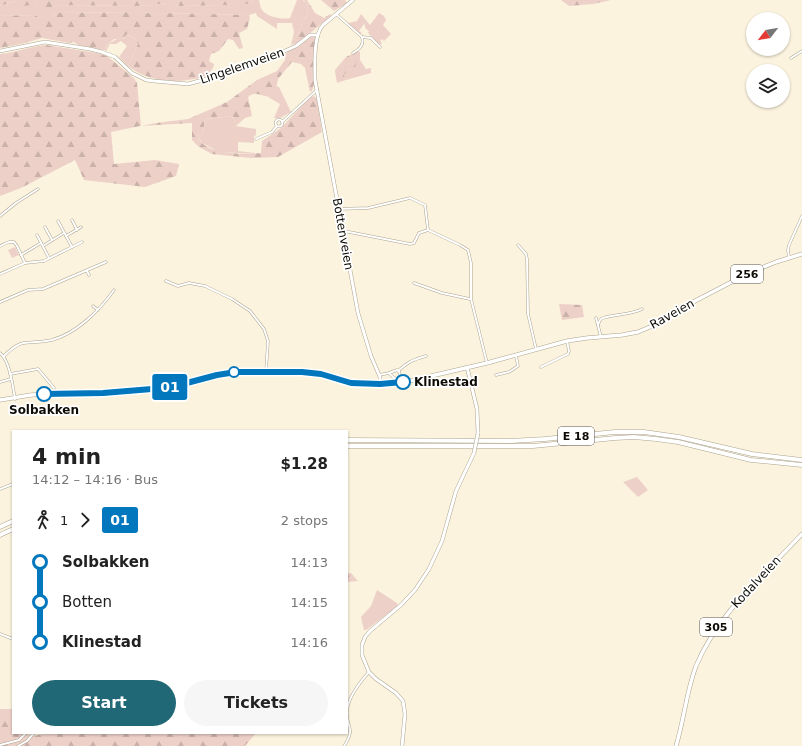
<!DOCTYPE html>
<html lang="en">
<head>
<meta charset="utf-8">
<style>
  :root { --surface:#fff; --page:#f6f6f6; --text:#222; --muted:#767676; --accent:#206876 }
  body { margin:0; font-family:"DejaVu Sans",sans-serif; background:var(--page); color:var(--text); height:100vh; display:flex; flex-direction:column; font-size:15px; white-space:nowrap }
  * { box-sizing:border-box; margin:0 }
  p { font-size:13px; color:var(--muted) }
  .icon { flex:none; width:22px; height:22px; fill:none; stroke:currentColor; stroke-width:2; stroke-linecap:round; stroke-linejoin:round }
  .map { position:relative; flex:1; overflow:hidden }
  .panel { position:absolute; left:12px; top:430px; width:336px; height:304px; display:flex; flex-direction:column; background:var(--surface); border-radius:0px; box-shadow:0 1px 3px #0004 }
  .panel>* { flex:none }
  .badge { padding:0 8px; border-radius:3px; font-size:14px; line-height:26px }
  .needle { width:26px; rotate:239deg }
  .tools { position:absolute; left:746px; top:12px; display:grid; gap:8px }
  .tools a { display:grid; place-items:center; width:44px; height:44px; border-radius:50%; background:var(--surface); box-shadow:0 1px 3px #0004; font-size:20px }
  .map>.badge { position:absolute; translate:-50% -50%; box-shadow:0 0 0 2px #fff }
  .legs { display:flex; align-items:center; gap:6px; height:44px; padding:0 20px; font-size:13px }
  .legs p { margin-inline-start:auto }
  .overview { display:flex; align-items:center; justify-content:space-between; height:68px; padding:0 20px }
  h1 { font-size:22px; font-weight:800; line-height:30px }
  .action { display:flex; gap:8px; margin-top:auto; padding:8px 20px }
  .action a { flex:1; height:46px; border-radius:24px; background:var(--accent); color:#fff; font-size:16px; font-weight:800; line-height:46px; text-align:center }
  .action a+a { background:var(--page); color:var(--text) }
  ul { padding:0 20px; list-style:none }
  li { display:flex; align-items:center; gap:14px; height:40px; font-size:15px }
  li i { display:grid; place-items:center; width:6px; height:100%; margin:0 5px; background:currentColor }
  li i::after { content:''; width:10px; height:10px; margin:-5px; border:3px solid; border-radius:50%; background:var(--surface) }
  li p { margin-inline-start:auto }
  li:first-child i { background:linear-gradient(#0000 50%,currentColor 0) }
  li:last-child i { background:linear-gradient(currentColor 50%,#0000 0) }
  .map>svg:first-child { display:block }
</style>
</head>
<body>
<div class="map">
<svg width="802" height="746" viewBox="0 0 802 746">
  <defs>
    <pattern id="forest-firs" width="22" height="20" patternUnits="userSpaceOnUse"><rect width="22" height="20" fill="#edd1c9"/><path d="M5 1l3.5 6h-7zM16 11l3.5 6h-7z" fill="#cab2ab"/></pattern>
  </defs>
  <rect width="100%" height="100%" fill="#fbf3de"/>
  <g fill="#edd1c9">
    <path d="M254 0H259C260 4 260 7 262 10 267 17 283 20 290 18L297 0H303L304 2H307L308 15 302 21 301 28 294 40V44L291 45 294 32 292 23H277V29L257 16 256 13 249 15 164 13C157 18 151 13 143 12L56 13 50 18H40L35 15 0 16V6L15 1C26 7 23 5 34 5L37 7H53L59 5 136 6 155 5 162 3 166 5 175 4 180 6 227 5 233 2 250 3Z"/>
    <polygon points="379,13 384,16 386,20 383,25 391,34 384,41 382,39 380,41 382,43 380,45 368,33 369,31 365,28 365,25 364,24 359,31 362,33 360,34 348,23 357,21 361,14 370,25"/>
    <path d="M126 34 134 38 138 44 128 66 119 57 127 46 121 41 116 44H110L106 51 104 50C109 42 114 39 124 38Z"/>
    <polygon points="360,60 366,69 371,68 371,73 346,80 344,75 349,69"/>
    <polygon points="276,86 279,87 291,112 280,118 274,118 280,104 268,97 270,97"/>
    <polygon points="233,116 236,126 256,129 256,135 254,136 254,143 238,142 238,151 255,153 255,154 219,152 202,143 197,135 203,133 205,119"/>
    <polygon points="15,247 19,255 12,258 8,250"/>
    <polygon points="637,477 648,490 638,497 623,482"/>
    <polygon points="377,590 397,603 398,606 366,630 364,630 361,617 371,606"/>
  </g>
  <g fill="url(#forest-firs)">
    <path d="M0 0H254L250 3 242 5C236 1 234 2 227 5L180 6 175 4 170 6 162 3 155 5 136 6 59 5 53 7H37L34 5 22 6 15 1 0 6Z"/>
    <polygon points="303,0 307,0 315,13 324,18 330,14 331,16 297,44 294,44 294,40 301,28 302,21 308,15 307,5 308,4"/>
    <polygon points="321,0 345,0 347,3 334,11"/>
    <polygon points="561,0 611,0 593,4 569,6"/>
    <path d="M143 12C151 13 157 18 164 13L249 15 250 18 247 29 239 33 243 48 239 49 233 40 228 39 219 51 211 54 209 61 214 64V66L210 72V75C203 77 196 79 188 80 168 83 144 79 128 66L138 44 134 38 127 34 121 40 114 39 107 45 104 50 78 45 74 42 69 43 42 38 21 44 0 48V16L35 15 40 18H50L56 13Z"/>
    <path d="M317 35 315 80 312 91 310 92 305 68 301 64 292 62 278 79 276 89 270 97C261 96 255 90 248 97L252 116 245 118 236 126 233 116 205 119 203 133 197 135C198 137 200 141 202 143 213 154 246 155 261 153L262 141 281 128 309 98 314 96 317 99 322 132 278 157 251 158 212 154 199 147 192 140V123L140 126 111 132 114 164 155 160 179 164 176 176 145 187 84 180 75 160 21 188 0 196V54C16 53 30 46 46 45L97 53 107 56 134 78 137 83 141 126 156 123 188 119 227 102 257 80 277 71 285 60V54L308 36Z"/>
    <polygon points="358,51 360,52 360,60 356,63 355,67 349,69 344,75 346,80 337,83 335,72 335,70 346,57"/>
    <polygon points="559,304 582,305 584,317 562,320"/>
    <polygon points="347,573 351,573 358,581 347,582"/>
    <polygon points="0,709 13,709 13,733 24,733 34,736 47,733 256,733 245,746 0,746"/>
  </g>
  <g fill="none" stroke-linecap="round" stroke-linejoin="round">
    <defs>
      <g id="street">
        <polyline points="336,14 362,37"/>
        <polyline points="362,37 371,38 380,47"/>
        <path d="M353 53C360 49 364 45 362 37"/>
        <polyline points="791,58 802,51"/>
        <circle cx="279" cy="123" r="3.5"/>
        <polyline points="282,122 317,90"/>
        <polyline points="256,139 272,132 277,126"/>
        <polyline points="338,209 368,208 410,198 425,205 428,230 460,245 468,250 471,263 471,299 487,363"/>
        <polyline points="0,216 16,203 38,189"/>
        <polyline points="72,220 77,230"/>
        <polyline points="58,221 72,247"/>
        <polyline points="45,227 52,240"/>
        <polyline points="344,231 410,244 414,243 419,233 428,230"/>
        <polyline points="37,235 49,258"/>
        <polyline points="66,236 81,227"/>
        <polyline points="518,245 526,254 527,259 528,314 536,349"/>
        <polyline points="0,246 9,242 14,242 17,246 25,263"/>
        <polyline points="43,246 64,233"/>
        <polyline points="21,255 41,243"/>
        <polyline points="789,258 788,250 789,245 802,216"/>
        <polyline points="87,271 89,275"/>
        <polyline points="0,274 25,263 44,261 82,242"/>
        <polyline points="166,281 178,286 189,283 205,286 232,299 250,311 264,329 268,341 266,372"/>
        <polyline points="414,283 442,293 470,299"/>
        <polyline points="0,302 28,290 43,289 106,262"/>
        <polyline points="93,306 98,310"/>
        <polyline points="596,318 601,337"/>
        <path d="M598 325C599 323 599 321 601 319 607 315 632 315 642 309"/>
        <path d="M0 353C10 361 13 387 15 399"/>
        <path d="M4 356C25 335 28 346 52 340 77 333 99 311 114 290"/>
        <polyline points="541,367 568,354 569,351 567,341"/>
        <path d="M398 371C408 362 412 360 426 356"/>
        <polyline points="10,374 38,369 54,388"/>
        <polyline points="379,375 389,373 394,378 397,379 400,376 399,371 397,370 389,373"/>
        <polyline points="496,375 509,372 518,366 516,356"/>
        <polyline points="0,382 11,379"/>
        <polyline points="0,489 13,484"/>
        <polyline points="0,634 13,639"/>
        <polyline points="0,745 19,740 26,733"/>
        <polyline points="18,746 27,741 34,733"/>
        <path d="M344 746C357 727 345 727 347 710 349 696 360 682 369 672"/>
      </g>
      <g id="secondary">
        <path d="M353 0 323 25C313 36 315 65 315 80L358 313 371 356 380 377V384"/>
        <polyline points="0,51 45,42 90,49 102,52 115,57 132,73 146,80 154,81 188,84 228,73 249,64 278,54 296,46 310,35 318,35"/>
        <polyline points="467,367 477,409 478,433"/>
        <polyline points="402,746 405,714 403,701 396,693 376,679 369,672 362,655 362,645 365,637 370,631 401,605 415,590 429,569 442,541 456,491 474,453"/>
      </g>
      <g id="primary">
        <polyline points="0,400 31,395 60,393 103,393 164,388 183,384 217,375 236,372 307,372 321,374 355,384 401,383 487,363 567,341 587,338 622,335 638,332 657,324 695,301 749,273 776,262 802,254"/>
        <path d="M676 746C684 720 686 693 696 666 718 613 764 575 802 534"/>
      </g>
      <g id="highway">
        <polyline points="347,440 511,441 545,439 615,432 644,432 679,437 752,454 802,460"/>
        <polyline points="347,446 533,446 615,438 634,437 656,439 678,442 751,460 802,465"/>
        <polyline points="0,527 13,521"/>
        <polyline points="0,535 13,529"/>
      </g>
    </defs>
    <use href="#street" stroke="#aba490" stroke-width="3"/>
    <use href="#secondary" stroke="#aba490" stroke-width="4"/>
    <use href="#primary" stroke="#aba490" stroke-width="4.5"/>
    <use href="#highway" stroke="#aba490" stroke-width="5"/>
    <use href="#street" stroke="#fff" stroke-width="2"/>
    <use href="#secondary" stroke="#fff" stroke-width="3"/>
    <use href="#primary" stroke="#fff" stroke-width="3.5"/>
    <use href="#highway" stroke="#fff" stroke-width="4"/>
    <defs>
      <polyline id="secondary-bridge" points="474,453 478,433"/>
    </defs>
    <use href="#secondary-bridge" stroke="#aba490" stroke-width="4" stroke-linecap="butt"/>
    <use href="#secondary-bridge" stroke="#fff" stroke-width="3"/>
  </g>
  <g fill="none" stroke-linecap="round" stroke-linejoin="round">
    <defs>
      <polyline id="line-1" points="44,394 103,393 164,388 183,384 217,375 236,372 302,372 321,374 351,383 380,384 403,382"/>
    </defs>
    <use href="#line-1" stroke="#fff" stroke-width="9"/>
    <use href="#line-1" stroke="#0277bd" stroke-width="6"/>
  </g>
  <g fill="#fff" stroke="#0277bd" stroke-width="2">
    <circle cx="234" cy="372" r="5"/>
    <circle cx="403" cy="382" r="7"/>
    <circle cx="44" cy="394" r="7"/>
  </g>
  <g text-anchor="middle" stroke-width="3.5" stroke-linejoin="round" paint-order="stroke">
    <g fill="#fff" stroke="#565450" stroke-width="1">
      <rect x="731" y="265" width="32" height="18" rx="3"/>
      <rect x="558" y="427" width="36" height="18" rx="3"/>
      <rect x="700" y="618" width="32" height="18" rx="3"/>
    </g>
    <g font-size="11" font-weight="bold" fill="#0e0b05">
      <text x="747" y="278">256</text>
      <text x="576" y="440">E 18</text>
      <text x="716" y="631">305</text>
    </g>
    <g font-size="12" fill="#0e0b05" stroke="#fff">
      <text transform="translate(242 66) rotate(-19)" y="4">Lingelemveien</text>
      <text transform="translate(343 234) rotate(80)" y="4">Bottenveien</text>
      <text transform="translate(672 314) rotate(-29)" y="4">Raveien</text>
      <text transform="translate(756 582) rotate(-47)" y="4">Kodalveien</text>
    </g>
    <g font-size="12" font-weight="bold" fill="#0e0b05" stroke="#fff" text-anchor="start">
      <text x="414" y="386">Klinestad</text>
      <text x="44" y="414" text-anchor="middle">Solbakken</text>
    </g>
  </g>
</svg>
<div class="tools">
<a><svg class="needle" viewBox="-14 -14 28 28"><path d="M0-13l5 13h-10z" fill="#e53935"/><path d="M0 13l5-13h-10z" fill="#767676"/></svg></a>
<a><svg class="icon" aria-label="layers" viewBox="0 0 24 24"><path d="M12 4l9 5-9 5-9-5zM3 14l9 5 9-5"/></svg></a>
</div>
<b class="badge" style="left:170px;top:387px;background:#0277bd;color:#fff">01</b>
<section class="panel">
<div class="overview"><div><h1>4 min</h1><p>14:12 – 14:16 · Bus</p></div><b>$1.28</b></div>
<div class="legs"><svg class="icon" aria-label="walk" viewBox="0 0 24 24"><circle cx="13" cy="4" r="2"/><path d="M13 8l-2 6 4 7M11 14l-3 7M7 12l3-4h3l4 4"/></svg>1<svg class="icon" aria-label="forward" viewBox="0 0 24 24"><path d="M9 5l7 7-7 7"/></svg><b class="badge" style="background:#0277bd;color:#fff">01</b><p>2 stops</p></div>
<ul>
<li><i style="color:#0277bd"></i><b>Solbakken</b><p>14:13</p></li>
<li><i style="color:#0277bd"></i><span>Botten</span><p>14:15</p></li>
<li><i style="color:#0277bd"></i><b>Klinestad</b><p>14:16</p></li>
</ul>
<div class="action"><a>Start</a><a>Tickets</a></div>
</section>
</div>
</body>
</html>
